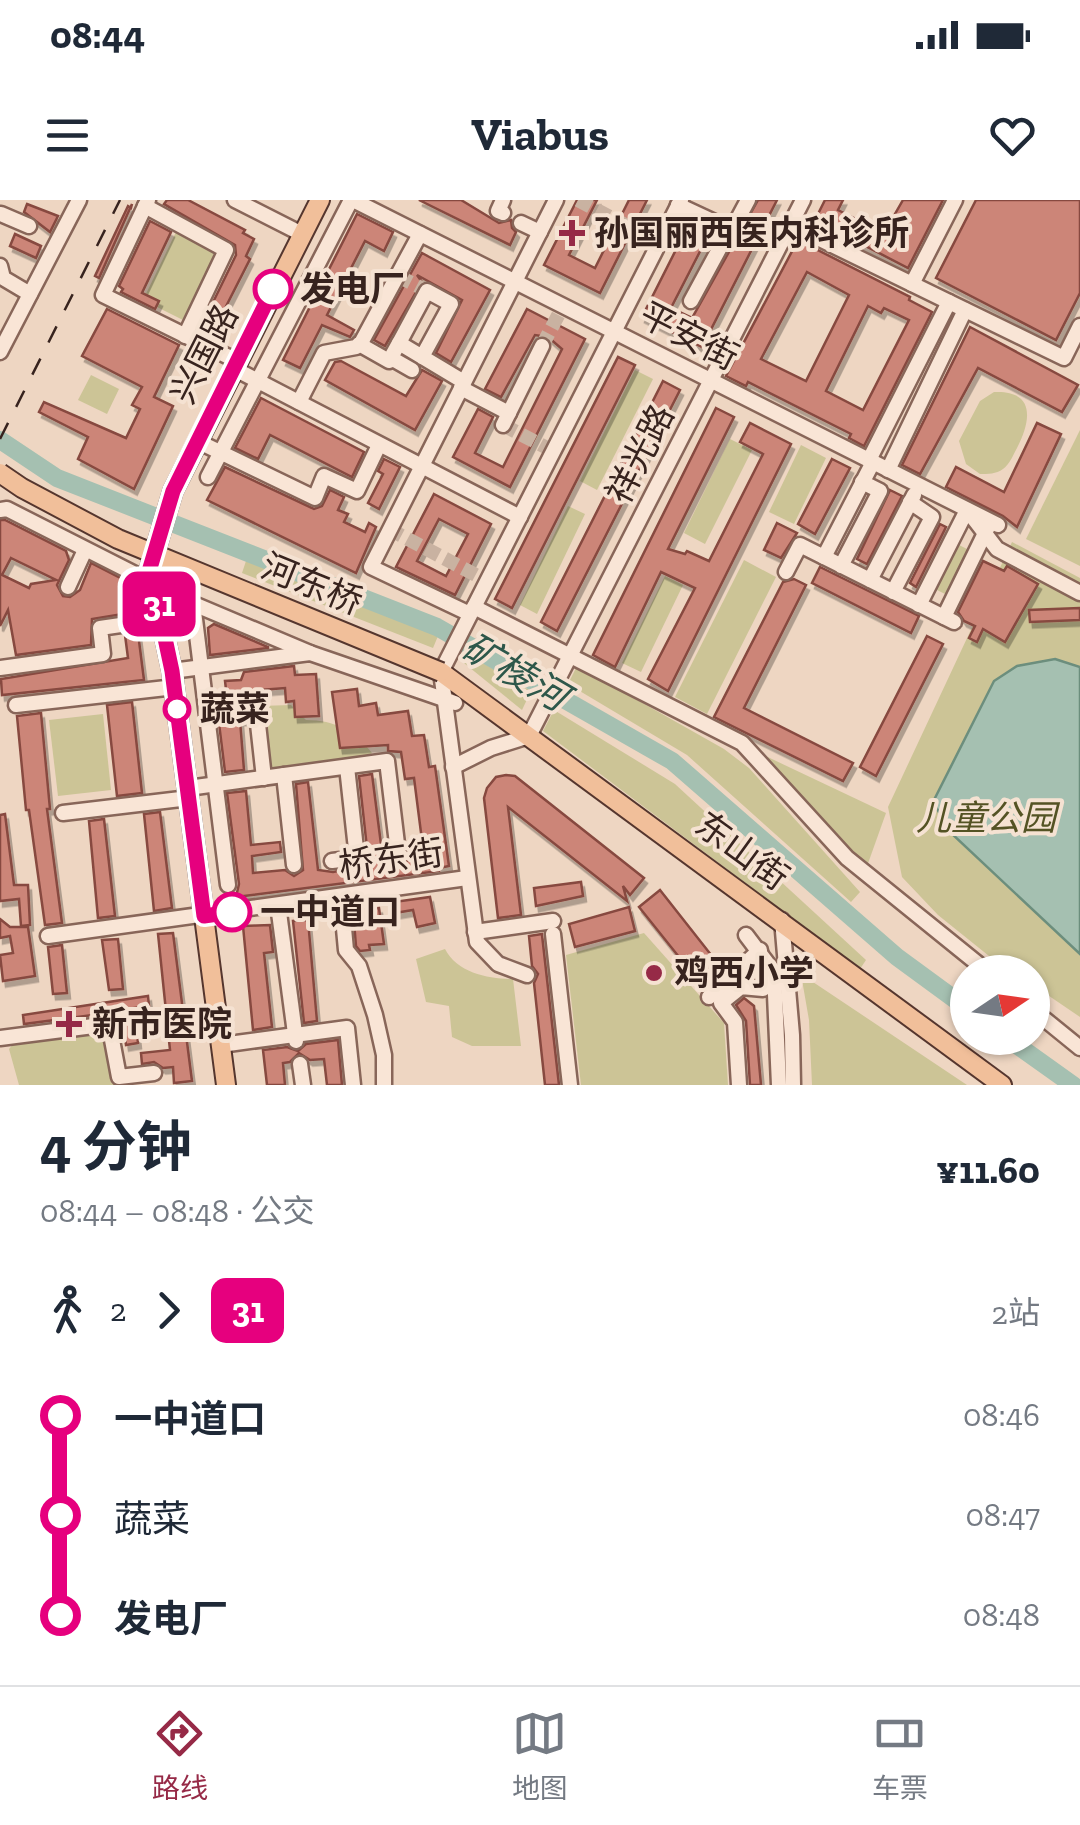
<!DOCTYPE html>
<html lang="zh">
<head>
<meta charset="utf-8">
<style>
  :root { --surface:#fff; --page:#f2f2f3; --text:#1f2937; --muted:#747a83; --line:#e0e1e3; --accent:#962a47 }
  body { margin:0; font-family:"Zilla Slab","Noto Sans SC",serif; background:var(--page); color:var(--text); height:100vh; display:flex; flex-direction:column; font-size:38px; white-space:nowrap }
  * { box-sizing:border-box; margin:0 }
  p { font-size:32px; color:var(--muted) }
  .icon { flex:none; width:55px; height:55px; fill:none; stroke:currentColor; stroke-width:2; stroke-linecap:round; stroke-linejoin:round }
  .map { position:relative; height:885px; overflow:hidden }
  .side { display:flex; flex-direction:column; background:var(--surface); flex:1 }
  .side>* { flex:none }
  .badge { padding:0 20px; border-radius:15px; font-size:35px; line-height:65px }
  .needle { width:65px; rotate:77deg }
  .tools { position:absolute; left:950px; top:755px; display:grid; gap:20px }
  .tools a { display:grid; place-items:center; width:100px; height:100px; border-radius:50%; background:var(--surface); box-shadow:0 2px 8px #0004; font-size:50px }
  .map>.badge { position:absolute; translate:-50% -50%; box-shadow:0 0 0 5px #fff }
  .legs { display:flex; align-items:center; gap:15px; height:110px; padding:0 40px; font-size:32px }
  .legs p { margin-inline-start:auto }
  .head { display:flex; align-items:center; justify-content:space-between; height:170px; padding:0 40px }
  h1 { font-size:55px; font-weight:700; line-height:75px }
  ul { padding:0 40px; list-style:none }
  li { display:flex; align-items:center; gap:35px; height:100px; font-size:38px }
  li i { display:grid; place-items:center; width:15px; height:100%; margin:0 12px; background:currentColor }
  li i::after { content:''; width:25px; height:25px; margin:-12px; border:8px solid; border-radius:50%; background:var(--surface) }
  li p { margin-inline-start:auto }
  li:first-child i { background:linear-gradient(#0000 50%,currentColor 0) }
  li:last-child i { background:linear-gradient(currentColor 50%,#0000 0) }
  .status { display:flex; justify-content:space-between; align-items:center; height:70px; padding:0 50px; background:var(--surface); direction:ltr }
  .status svg { height:28px; fill:currentColor }
  header { display:flex; justify-content:space-between; align-items:center; height:130px; padding:0 40px; background:var(--surface); font-size:45px; font-weight:700 }
  .menu { display:flex; justify-content:space-around; align-items:center; height:140px; border-top:2px solid var(--line); background:var(--surface); font-size:28px; color:var(--muted) }
  .menu a { display:grid; justify-items:center; gap:5px }
  .menu .selected { color:var(--accent) }
  .map>svg:first-child { display:block }
</style>
</head>
<body>
<div class="status"><b>08:44</b><svg viewBox="0 0 49 12"><path d="M0 12V9h3v3zM5 12V6h3v6zM10 12V3h3v9zM15 12V0h3v12zM26 1h20v11H26zM47 4h2v5h-2z"/></svg></div>
<header><svg class="icon" aria-label="menu" viewBox="0 0 24 24"><path d="M4 6h16M4 12h16M4 18h16"/></svg>Viabus<svg class="icon" aria-label="heart" viewBox="0 0 24 24"><path d="M12 20l-8-8c-3-5 5-10 8-4 3-6 11-1 8 4z"/></svg></header>
<div class="map">
<svg width="1080" height="885" viewBox="0 0 1080 885">
  <defs>
    <filter id="shadow"><feDropShadow dx="3" dy="5.5" stdDeviation="0" flood-color="#0004"/></filter>
  </defs>
  <rect width="100%" height="100%" fill="#eed6c2"/>
  <g fill="#ccc496">
    <polygon points="176,32 216,51 183,120 143,100"/>
    <polygon points="635,170 653,179 597,290 580,281"/>
    <polygon points="91,175 119,189 107,214 78,200"/>
    <path d="M994 192C1036 190 1031 221 1017 248 1013 255 1010 264 1003 269 996 274 988 274 980 274L966 264 959 241 980 201Z"/>
    <polygon points="1080,230 1080,366 1026,339"/>
    <polygon points="730,239 752,250 705,344 684,333"/>
    <polygon points="801,245 826,258 794,324 769,312"/>
    <polygon points="568,306 585,314 537,414 520,405"/>
    <polygon points="1012,342 1080,378 1080,817 1033,785 1032,772 1013,772 994,760 938,715 902,677 888,607"/>
    <polygon points="955,343 971,351 949,396 933,388"/>
    <polygon points="744,360 776,377 707,514 675,497"/>
    <polygon points="246,361 438,436 433,448 242,373"/>
    <polygon points="665,376 683,385 641,472 622,463"/>
    <polygon points="464,452 531,491 522,510 459,459"/>
    <polygon points="577,466 724,549 749,568 860,692 851,702 687,555 568,484"/>
    <path d="M291 505 306 520C335 520 355 531 372 553L367 559 267 569 260 506Z"/>
    <polygon points="554,510 675,584 866,760 860,769 543,531"/>
    <polygon points="103,514 111,590 58,596 49,520"/>
    <polygon points="755,551 886,613 866,669"/>
    <polygon points="644,733 724,823 728,885 581,885 566,755"/>
    <path d="M445 749C457 773 489 779 513 779L521 846H472L452 837 449 806 426 802 416 759Z"/>
    <polygon points="801,774 967,885 812,885 809,820"/>
    <polygon points="102,829 113,881 117,885 19,885 9,849 16,841"/>
  </g>
  <polygon fill="#a5c0b1" stroke="#6c8e7d" stroke-width="2.5" points="1055,459 1080,467 1080,754 951,633 933,602 994,481 1017,466"/>
  <g fill="none" stroke-linecap="round" stroke-linejoin="round">
    <g stroke="#a5c0b1" stroke-width="18">
      <polyline points="0,240 57,278 437,427 672,561 897,757 968,809"/>
      <polyline points="1007,838 1073,885"/>
    </g>
  </g>
  <g fill="#cc8578" stroke="#87493f" stroke-width="2.5" fill-rule="evenodd" filter="url(#shadow)">
    <polygon points="167,0 188,0 245,30 243,33 254,39 246,56 250,59 211,136 199,131 236,55 235,45 164,4"/>
    <polygon points="419,0 461,0 499,23 511,20 512,28 516,32 510,45"/>
    <polygon points="577,0 597,0 569,55 595,68 629,0 647,0 600,93 544,65"/>
    <polygon points="758,0 777,0 702,147 642,117 690,22 710,32 671,108 692,118"/>
    <polygon points="825,0 843,0 838,10 884,33 903,0 943,0 908,68 815,20"/>
    <polygon points="976,0 1080,0 1080,93 1056,140 936,78"/>
    <polygon points="27,4 58,16 50,32 24,12"/>
    <polygon points="132,4 99,78 95,76 128,6 131,8"/>
    <polygon points="357,14 393,32 384,51 365,41 327,115 354,130 350,137 322,125 300,168 283,160"/>
    <polygon points="150,21 171,32 142,93 159,101 155,109 121,92 123,89 119,86"/>
    <polygon points="15,34 41,46 36,58 10,46"/>
    <path d="M798 40 910 97 909 100 932 112 864 246 849 238 851 234 748 182 746 186 726 176ZM807 72 849 95 806 181 761 159ZM868 106 881 113 884 108 909 120 863 210 826 191Z"/>
    <polygon points="422,53 490,90 451,162 436,153 462,100 417,75 422,82 385,146 374,140"/>
    <polygon points="107,109 179,145 154,197 173,206 134,289 78,259 88,237 39,212 44,202 126,238 140,209 132,205 142,187 82,156"/>
    <polygon points="527,109 585,139 510,287 453,257 478,209 493,217 475,253 503,267 562,149 548,137 535,135 501,197 485,189"/>
    <polygon points="970,127 1078,185 1062,212 978,168 920,274 902,265"/>
    <polygon points="618,157 635,165 512,408 495,399"/>
    <polygon points="341,161 406,196 422,170 442,181 415,230 325,180 335,162"/>
    <polygon points="663,181 680,190 557,431 541,422"/>
    <polygon points="261,198 364,252 352,277 270,235 258,259 235,248"/>
    <polygon points="716,208 734,217 668,349 685,354 687,351 709,361 763,254 740,242 750,223 791,244 668,491 648,479 695,388 661,372 615,467 593,455"/>
    <polygon points="1037,223 1061,234 1017,327 1003,316 946,287 956,267 1004,292"/>
    <polygon points="384,259 400,267 379,309 368,303 383,274 378,271"/>
    <polygon points="832,259 850,268 815,334 798,324"/>
    <polygon points="225,267 314,309 322,306 330,290 344,297 338,310 348,314 344,322 365,332 369,323 376,327 356,373 207,300"/>
    <polygon points="890,290 902,296 867,364 857,359"/>
    <path d="M434 294 491 324 455 395 396 367ZM439 319 468 334 446 376 417 361Z"/>
    <path d="M0 320H5L66 351 69 360 57 385 63 396 70 397 80 390 91 363 132 384 135 412 92 419 91 445 16 455 8 410 0 426ZM11 358 56 380 31 384 29 388 2 375Z"/>
    <polygon points="777,323 797,333 781,358 764,350"/>
    <polygon points="940,324 946,327 916,387 910,383"/>
    <polygon points="983,361 1004,371 1007,366 1038,384 1005,442 983,429 977,442 969,438 975,426 964,421 958,412"/>
    <polygon points="820,367 919,416 911,433 812,383"/>
    <polygon points="794,379 806,385 744,508 853,563 843,581 714,517 783,382"/>
    <polygon points="1080,408 1080,420 1030,422 1029,410"/>
    <polygon points="214,424 268,447 268,448 210,455 208,428"/>
    <polygon points="138,433 144,480 2,495 1,479 128,458 125,435"/>
    <polygon points="927,436 943,444 876,576 860,567"/>
    <polygon points="294,466 295,475 316,474 319,516 295,517 294,501 286,502 285,488 261,490 262,497 254,496 247,501 247,519 240,520 244,570 225,572 216,499 227,498 225,481 241,480 244,472"/>
    <polygon points="357,489 359,506 376,503 378,515 408,511 412,536 424,535 429,567 435,566 449,666 439,668 439,671 236,697 239,684 227,593 246,591 251,645 280,642 281,652 252,656 253,673 285,670 294,676 303,670 296,584 308,582 318,670 333,672 364,666 368,657 359,576 372,574 383,660 398,663 424,656 414,578 405,579 401,552 388,551 388,545 340,548 332,492"/>
    <polygon points="132,502 142,593 117,596 107,505"/>
    <polygon points="41,513 50,609 47,609 62,723 45,725 29,610 26,610 17,516"/>
    <polygon points="506,575 515,576 644,678 630,695 623,686 627,701 508,607 521,715 498,718 484,598 487,588 496,577"/>
    <polygon points="160,612 172,708 154,711 144,614"/>
    <polygon points="5,614 14,685 28,685 30,725 21,726 19,699 0,701 0,615"/>
    <polygon points="104,619 115,716 98,718 89,621"/>
    <polygon points="581,682 583,696 536,706 534,688"/>
    <polygon points="660,690 723,770 703,787 639,707"/>
    <polygon points="430,697 435,723 417,727 413,710 395,713 394,702"/>
    <polygon points="629,707 635,731 575,747 569,724"/>
    <polygon points="379,708 384,744 369,745 370,750 360,751 356,746 353,710"/>
    <polygon points="0,719 10,727 28,727 35,776 3,781 0,755 13,753 10,736 0,738"/>
    <polygon points="308,720 317,821 304,823 293,721"/>
    <polygon points="270,725 273,752 264,753 272,827 253,830 243,726"/>
    <polygon points="173,733 192,881 174,883 173,867 163,868 154,862 142,864 141,853 170,850 158,734"/>
    <polygon points="542,734 542,735 559,885 545,885 534,783 538,774 532,766 529,736"/>
    <polygon points="118,739 123,789 109,790 102,740"/>
    <polygon points="62,745 67,793 53,794 48,747"/>
    <polygon points="148,796 149,806 134,808 138,843 126,845 122,815 108,813 24,824 23,815"/>
    <polygon points="744,798 754,806 761,885 750,885 746,821 736,805"/>
    <polygon points="338,840 342,885 327,885 324,859 310,860 299,853 290,862 283,863 285,885 267,885 263,850 287,847 298,851 306,844"/>
  </g>
  <g fill="none" stroke-linecap="round" stroke-linejoin="round">
    <g stroke="#c9b2a1" stroke-width="14" stroke-dasharray="14 7" stroke-linecap="butt">
      <polyline points="578,0 659,43"/>
      <polyline points="398,76 427,91"/>
      <polyline points="542,146 563,106"/>
      <polyline points="503,225 553,251"/>
      <polyline points="389,329 487,381"/>
    </g>
    <defs>
      <g id="minor">
        <polyline points="148,0 103,95 237,161"/>
        <polyline points="235,0 302,34"/>
        <polyline points="353,0 998,325"/>
        <polyline points="678,5 732,30 748,0"/>
        <polyline points="145,6 226,50 185,136"/>
        <polyline points="503,13 498,11 503,0"/>
        <polyline points="1,14 29,26"/>
        <polyline points="521,23 540,32"/>
        <polyline points="791,25 1064,158 1080,126"/>
        <polyline points="0,66 3,78 30,94"/>
        <polyline points="912,84 955,0"/>
        <polyline points="691,101 730,29"/>
        <polyline points="359,144 389,161 399,143"/>
        <polyline points="0,152 79,0"/>
        <polyline points="422,157 451,104 427,91 399,143 464,182"/>
        <polyline points="391,158 412,170"/>
        <polyline points="233,168 520,317"/>
        <polyline points="461,188 509,213"/>
        <polyline points="299,202 324,153 356,147 361,143 420,34"/>
        <polyline points="503,225 542,146"/>
        <polyline points="197,241 315,298 324,276 357,291 379,245"/>
        <polyline points="869,260 949,102"/>
        <polyline points="888,270 965,110"/>
        <polyline points="208,277 351,0"/>
        <polyline points="0,310 7,309 196,405 310,453"/>
        <polyline points="824,357 954,422"/>
        <polyline points="841,366 880,291 862,282"/>
        <polyline points="786,372 800,345 824,357 873,262"/>
        <polyline points="870,380 914,295"/>
        <polyline points="68,387 85,350"/>
        <polyline points="893,392 932,317 910,302"/>
        <polyline points="193,403 228,685"/>
        <polyline points="919,405 967,310 997,349 1080,393"/>
        <polyline points="474,407 742,543 847,658 988,772"/>
        <polyline points="470,414 371,367 556,0"/>
        <polyline points="944,417 988,327"/>
        <polyline points="0,468 103,454 100,428 162,419"/>
        <polyline points="172,471 310,453 455,503"/>
        <polyline points="16,505 175,487"/>
        <polyline points="256,506 264,578"/>
        <polyline points="453,567 491,548 529,536 803,0"/>
        <polyline points="284,575 294,665"/>
        <polyline points="188,588 387,561 398,652"/>
        <polyline points="63,613 189,598"/>
        <polyline points="332,661 357,658 347,567"/>
        <polyline points="341,696 346,750 359,766 375,815 384,855 384,885"/>
        <polyline points="278,705 296,841"/>
        <polyline points="782,720 792,835 793,885"/>
        <polyline points="475,732 553,721"/>
        <polyline points="553,734 570,885"/>
        <polyline points="746,735 774,772 779,885"/>
        <polyline points="48,736 467,678"/>
        <polyline points="527,775 498,764 477,742 441,472 681,0"/>
        <polyline points="709,797 760,750"/>
        <polyline points="1032,809 1080,848"/>
        <polyline points="0,838 109,824 119,877 154,873"/>
        <polyline points="221,845 347,828 353,885"/>
        <polyline points="300,864 303,885"/>
        <polyline points="739,885 735,822 721,803 741,787 763,789 774,779"/>
      </g>
      <g id="major">
        <polyline points="441,472 1002,885"/>
        <polyline points="226,885 172,471 150,368 173,291 320,0"/>
      </g>
    </defs>
    <use href="#minor" stroke="#886659" stroke-width="19"/>
    <use href="#major" stroke="#55362e" stroke-width="22"/>
    <use href="#minor" stroke="#f9e5d6" stroke-width="14"/>
    <use href="#major" stroke="#f1bf9a" stroke-width="18"/>
    <polyline stroke="#37231e" stroke-width="2.5" stroke-dasharray="18 18" stroke-linecap="butt" points="0,239 120,0"/>
    <defs>
      <polyline id="major-bridge" points="0,273 22,288 118,339 441,472"/>
    </defs>
    <use href="#major-bridge" stroke="#55362e" stroke-width="22" stroke-linecap="butt"/>
    <use href="#major-bridge" stroke="#f1bf9a" stroke-width="18"/>
  </g>
  <g fill="none" stroke-linecap="round" stroke-linejoin="round">
    <defs>
      <polyline id="line-1" points="232,712 204,716 172,471 150,368 173,291 273,89"/>
    </defs>
    <use href="#line-1" stroke="#fff" stroke-width="22"/>
    <use href="#line-1" stroke="#e6007e" stroke-width="15"/>
  </g>
  <g fill="#962a47" stroke="#f5e2d2" stroke-width="4">
    <path d="M567 18h10v10h10v10h-10v10h-10v-10h-10v-10h10z"/>
    <circle cx="654" cy="773" r="10"/>
    <path d="M64 809h10v10h10v10h-10v10h-10v-10h-10v-10h10z"/>
  </g>
  <g fill="#fff" stroke="#e6007e" stroke-width="5">
    <circle cx="273" cy="89" r="18"/>
    <circle cx="177" cy="509" r="12"/>
    <circle cx="232" cy="712" r="18"/>
  </g>
  <g text-anchor="middle" stroke-width="8" stroke-linejoin="round" paint-order="stroke">
    <g font-size="35" font-weight="bold" fill="#37231e" stroke="#f5e2d2" text-anchor="start">
      <text x="594" y="45">孙国丽西医内科诊所</text>
      <text x="674" y="785">鸡西小学</text>
      <text x="92" y="836">新市医院</text>
    </g>
    <g font-size="35" font-weight="bold" fill="#37231e" stroke="#f5e2d2" text-anchor="start">
      <text x="300" y="101">发电厂</text>
      <text x="200" y="521">蔬菜</text>
      <text x="260" y="724">一中道口</text>
    </g>
    <g font-size="35" fill="#37231e" stroke="#f5e2d2">
      <text transform="translate(689 136) rotate(27)" y="12">平安街</text>
      <text transform="translate(204 154) rotate(-63)" y="12">兴国路</text>
      <text transform="translate(640 254) rotate(-63)" y="12">祥光路</text>
      <text transform="translate(312 384) rotate(22)" y="12">河东桥</text>
      <text transform="translate(742 651) rotate(36)" y="12">东山街</text>
      <text transform="translate(391 659) rotate(-8)" y="12">桥东街</text>
    </g>
    <g font-size="35" font-style="italic" fill="#545324" stroke="#f5e2d2">
      <text x="986" y="630">儿童公园</text>
    </g>
    <g font-size="38" font-style="italic" fill="#2d574a" stroke="#f5e2d2">
      <text transform="translate(515 472) rotate(30)" y="13">矿棱河</text>
    </g>
  </g>
</svg>
<div class="tools">
<a><svg class="needle" viewBox="-14 -14 28 28"><path d="M0-13l5 13h-10z" fill="#e53935"/><path d="M0 13l5-13h-10z" fill="#747a83"/></svg></a>
</div>
<b class="badge" style="left:159px;top:404px;background:#e6007e;color:#fff">31</b>
</div>
<section class="side">
<div class="head"><div><h1>4 分钟</h1><p>08:44 – 08:48 · 公交</p></div><b>¥11.60</b></div>
<div class="legs"><svg class="icon" aria-label="walk" viewBox="0 0 24 24"><circle cx="13" cy="4" r="2"/><path d="M13 8l-2 6 4 7M11 14l-3 7M7 12l3-4h3l4 4"/></svg>2<svg class="icon" aria-label="forward" viewBox="0 0 24 24"><path d="M9 5l7 7-7 7"/></svg><b class="badge" style="background:#e6007e;color:#fff">31</b><p>2站</p></div>
<ul>
<li><i style="color:#e6007e"></i><b>一中道口</b><p>08:46</p></li>
<li><i style="color:#e6007e"></i><span>蔬菜</span><p>08:47</p></li>
<li><i style="color:#e6007e"></i><b>发电厂</b><p>08:48</p></li>
</ul>
</section>
<nav class="menu">
<a class="selected"><svg class="icon" aria-label="directions" viewBox="0 0 24 24"><path d="M12 3l9 9-9 9-9-9zM9 14v-3h6M13 9l2 2-2 2"/></svg>路线</a>
<a><svg class="icon" aria-label="map" viewBox="0 0 24 24"><path d="M3 6l6-2 6 2 6-2v14l-6 2-6-2-6 2zM9 4v14M15 6v14"/></svg>地图</a>
<a><svg class="icon" aria-label="tickets" viewBox="0 0 24 24"><path d="M3 7h18v10H3zM15 7v10"/></svg>车票</a>
</nav>
</body>
</html>
